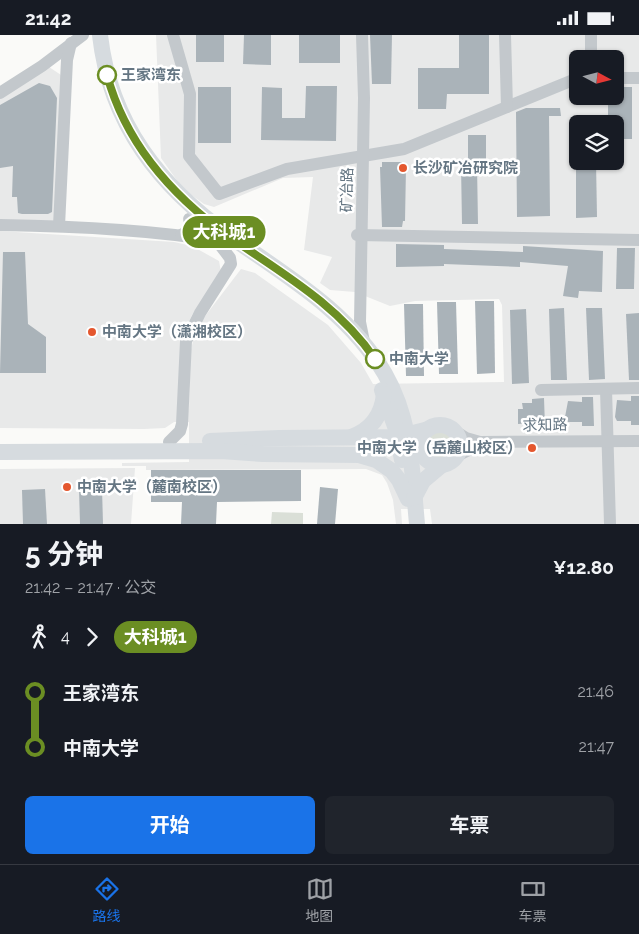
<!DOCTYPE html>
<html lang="zh">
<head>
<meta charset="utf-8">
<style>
  :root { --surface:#171b24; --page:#20242c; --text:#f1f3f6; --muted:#9ea1a6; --line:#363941; --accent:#1a73e8 }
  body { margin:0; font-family:Raleway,"Noto Sans SC",sans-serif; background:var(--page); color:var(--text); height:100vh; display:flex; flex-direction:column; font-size:19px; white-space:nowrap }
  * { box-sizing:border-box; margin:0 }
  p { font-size:16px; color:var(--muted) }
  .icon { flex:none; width:28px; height:28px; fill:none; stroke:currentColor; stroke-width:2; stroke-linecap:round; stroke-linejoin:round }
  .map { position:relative; height:489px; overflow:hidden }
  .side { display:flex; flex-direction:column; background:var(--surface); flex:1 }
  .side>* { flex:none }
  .badge { padding:0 10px; border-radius:16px; font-size:18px; line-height:32px }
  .needle { width:32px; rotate:97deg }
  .controls { position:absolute; left:569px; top:15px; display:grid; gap:10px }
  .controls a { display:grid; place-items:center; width:55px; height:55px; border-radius:8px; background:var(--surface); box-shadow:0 1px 4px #0004; font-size:25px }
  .map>.badge { position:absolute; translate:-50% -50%; box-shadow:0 0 0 2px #fff }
  .legs { display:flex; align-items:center; gap:8px; height:55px; padding:0 25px; font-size:16px }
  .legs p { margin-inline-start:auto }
  .headline { display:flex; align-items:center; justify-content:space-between; height:85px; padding:0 25px }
  h1 { font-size:28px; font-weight:700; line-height:38px }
  .button { display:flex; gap:10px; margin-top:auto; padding:10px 25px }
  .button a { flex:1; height:58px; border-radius:8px; background:var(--accent); color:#fff; font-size:20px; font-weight:700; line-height:58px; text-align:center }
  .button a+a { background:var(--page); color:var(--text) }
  ul { padding:0 25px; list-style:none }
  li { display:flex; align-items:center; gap:18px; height:55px; font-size:19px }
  li i { display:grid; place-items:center; width:8px; height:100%; margin:0 6px; background:currentColor }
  li i::after { content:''; width:12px; height:12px; margin:-6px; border:4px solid; border-radius:50%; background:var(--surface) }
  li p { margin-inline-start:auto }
  li:first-child i { background:linear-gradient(#0000 50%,currentColor 0) }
  li:last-child i { background:linear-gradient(currentColor 50%,#0000 0) }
  .status { display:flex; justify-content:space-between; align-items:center; height:35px; padding:0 25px; background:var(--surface); direction:ltr }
  .status svg { height:14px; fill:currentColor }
  .tabs { display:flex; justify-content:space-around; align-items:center; height:70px; border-top:1px solid var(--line); background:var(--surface); font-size:14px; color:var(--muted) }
  .tabs a { display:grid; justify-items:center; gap:2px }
  .tabs .on { color:var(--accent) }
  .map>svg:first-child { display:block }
</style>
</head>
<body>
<div class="status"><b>21:42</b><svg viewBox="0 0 49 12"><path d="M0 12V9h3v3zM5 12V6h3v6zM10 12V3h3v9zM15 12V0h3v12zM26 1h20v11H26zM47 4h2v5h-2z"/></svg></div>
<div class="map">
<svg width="639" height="489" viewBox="0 0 639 489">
  <rect width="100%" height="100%" fill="#fafaf8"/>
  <g fill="#e8e9e9" fill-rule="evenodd">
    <path d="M156 0H639V489H432L430 474H401L402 489H396L393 465 387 448 382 440 366 434 146 435V431H122V428L189 427V387H174L165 393 144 394 0 393V196L174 207 192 211 219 226 221 237 192 280 182 302 189 376 190 319 196 293 241 234 255 238 328 290 361 328 373 349 504 347 502 270 499 264 415 266 390 271 355 257 330 255 320 248 332 222 304 215 313 142 283 143 214 172 204 169 183 154 161 123ZM578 24H615V61H578ZM578 89H615V126H578Z"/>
    <polygon points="49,32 61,40 59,191 0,190 0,58"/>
    <polygon points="135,433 131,489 0,489 0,434"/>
  </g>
  <g fill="#dadfd7">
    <circle cx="440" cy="410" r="14"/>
    <polygon points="272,477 303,478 303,489 271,489"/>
  </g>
  <g fill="#aab3b9">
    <rect x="196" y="0" width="28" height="27"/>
    <polygon points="244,0 271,0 271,30 243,29"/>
    <rect x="299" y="0" width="41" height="28"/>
    <polygon points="370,0 392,0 391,49 372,49"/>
    <polygon points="459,0 489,0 489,59 447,59 446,74 418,74 418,33 459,33"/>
    <polygon points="39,48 50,51 57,63 52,177 48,179 22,179 18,178 17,162 12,162 13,131 0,133 0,70"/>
    <polygon points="306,51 337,51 336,106 261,105 262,52 282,53 282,83 305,83"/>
    <rect x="198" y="52" width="33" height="56"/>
    <polygon points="615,52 632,52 632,104 615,104 615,89 608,89 608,61 615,61"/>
    <polygon points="526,73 560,73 561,81 549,81 550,181 517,182 516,77"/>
    <polygon points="468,100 486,100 486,129 477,130 478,189 462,189 461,130 468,130"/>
    <polygon points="576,126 596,126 597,182 576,183"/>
    <polygon points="382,127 402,127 402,132 406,132 405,186 403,186 402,192 382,192 380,132 382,132"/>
    <polygon points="396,209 444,210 444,214 523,217 523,211 603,216 602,257 579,256 578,263 563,261 568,231 520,227 520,232 444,229 444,231 396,232"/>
    <polygon points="617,213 635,213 634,254 616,254"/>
    <polygon points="3,217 25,217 28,289 46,302 46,338 0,338"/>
    <polygon points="475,266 494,266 495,338 477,339"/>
    <polygon points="437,267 456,267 458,339 439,339"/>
    <polygon points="404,269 423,269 424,341 406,341"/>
    <polygon points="564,273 567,345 551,345 549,274"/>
    <polygon points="586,273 602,273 605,344 589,345"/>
    <polygon points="526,274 529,348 512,349 510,275"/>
    <polygon points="639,278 639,345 629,345 626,279"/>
    <polygon points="631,361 639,361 639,390 631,390 631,386 617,386 615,382 617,365 631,366"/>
    <polygon points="582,362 593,362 594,391 582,391 582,387 568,387 565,382 568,366 582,367"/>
    <polygon points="544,363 545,392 535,392 535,388 518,389 518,374 523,374 522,368 532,368 532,364"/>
    <polygon points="151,435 301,435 301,466 217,467 216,489 181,489 182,467 151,467"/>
    <polygon points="320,452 338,454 335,489 317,489"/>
    <polygon points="102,453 103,489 80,489 79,454"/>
    <polygon points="45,454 47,489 23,489 22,455"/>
  </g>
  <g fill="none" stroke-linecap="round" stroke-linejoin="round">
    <g stroke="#c3c8cc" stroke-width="12">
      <polyline points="173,0 190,59 189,121 219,159 287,134 404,114 578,43"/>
      <polyline points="362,0 364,63 360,287 364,307"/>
      <polyline points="505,0 507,72"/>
      <polyline points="591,0 591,24"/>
      <polyline points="615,43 639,43"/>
      <polyline points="0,58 42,31 83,0"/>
      <path d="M0 190C72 191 146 194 217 206L230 223 231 229 200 278 186 306 182 389 180 396 169 407"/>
      <polyline points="59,191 67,25 71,8"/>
      <polyline points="181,200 192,194 189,184"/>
      <polyline points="357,200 639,205"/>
      <polyline points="606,354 610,489"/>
      <polyline points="541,355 639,353"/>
      <polyline points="455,396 466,403 480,407 639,406"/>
      <polyline points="455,422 469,415 488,413"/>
    </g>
    <g stroke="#d6dbdf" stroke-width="16">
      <path d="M100 0C110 89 160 152 231 202 288 242 349 277 385 339 412 386 412 437 417 489"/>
      <polyline points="382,355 396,394 402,425"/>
      <circle cx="440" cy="410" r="20"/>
      <path d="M351 402C371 395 382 380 384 359"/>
      <polyline points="210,406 279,403 397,402 425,395"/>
      <polyline points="0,417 221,416 263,419 359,420 376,425 392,436 399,445 408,464"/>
      <polyline points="414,463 423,446 442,430"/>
    </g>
  </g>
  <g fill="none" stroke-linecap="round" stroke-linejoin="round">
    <defs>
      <path id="line-1" d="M107 40C126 110 173 162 231 203 283 239 338 270 375 324"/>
    </defs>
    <use href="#line-1" stroke="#fff" stroke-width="11"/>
    <use href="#line-1" stroke="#6b8e23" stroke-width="8"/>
  </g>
  <g fill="#fff" stroke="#6b8e23" stroke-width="2.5">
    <circle cx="107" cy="40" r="9"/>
    <circle cx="375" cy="324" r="9"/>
  </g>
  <g fill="#e4572e" stroke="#fff" stroke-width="2">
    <circle cx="403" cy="133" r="5"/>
    <circle cx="92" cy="297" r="5"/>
    <circle cx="532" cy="413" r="5"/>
    <circle cx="67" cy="452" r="5"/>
  </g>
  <g text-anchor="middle" stroke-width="5" stroke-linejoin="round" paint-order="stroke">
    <g font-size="15" font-weight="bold" fill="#657683" stroke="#fff" text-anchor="start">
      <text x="121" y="45">王家湾东</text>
      <text x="389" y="329">中南大学</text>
    </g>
    <g font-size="15" font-weight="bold" fill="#657683" stroke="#fff" text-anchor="start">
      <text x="413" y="138">长沙矿冶研究院</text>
      <text x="102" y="302">中南大学（潇湘校区）</text>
      <text x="522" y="418" text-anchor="end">中南大学（岳麓山校区）</text>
      <text x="77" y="457">中南大学（麓南校区）</text>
    </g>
    <g font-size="15" fill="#657683" stroke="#fff">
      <text transform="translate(347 155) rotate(-89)" y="5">矿冶路</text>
      <text transform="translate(545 390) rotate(-1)" y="5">求知路</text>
    </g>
  </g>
</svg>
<div class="controls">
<a><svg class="needle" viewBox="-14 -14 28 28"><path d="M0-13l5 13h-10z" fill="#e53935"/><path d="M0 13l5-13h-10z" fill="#9ea1a6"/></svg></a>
<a><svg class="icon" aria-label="layers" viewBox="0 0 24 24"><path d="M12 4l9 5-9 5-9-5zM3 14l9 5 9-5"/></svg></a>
</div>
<b class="badge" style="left:224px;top:197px;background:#6b8e23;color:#fff">大科城1</b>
</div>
<section class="side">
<div class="headline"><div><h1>5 分钟</h1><p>21:42 – 21:47 · 公交</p></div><b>¥12.80</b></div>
<div class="legs"><svg class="icon" aria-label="walk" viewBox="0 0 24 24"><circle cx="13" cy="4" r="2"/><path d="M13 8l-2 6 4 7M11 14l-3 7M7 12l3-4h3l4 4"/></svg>4<svg class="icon" aria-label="forward" viewBox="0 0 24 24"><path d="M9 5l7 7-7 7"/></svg><b class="badge" style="background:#6b8e23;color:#fff">大科城1</b></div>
<ul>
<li><i style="color:#6b8e23"></i><b>王家湾东</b><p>21:46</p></li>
<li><i style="color:#6b8e23"></i><b>中南大学</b><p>21:47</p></li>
</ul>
<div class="button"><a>开始</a><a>车票</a></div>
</section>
<nav class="tabs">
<a class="on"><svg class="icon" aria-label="directions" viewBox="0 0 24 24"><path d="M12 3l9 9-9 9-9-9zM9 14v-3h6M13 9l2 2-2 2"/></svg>路线</a>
<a><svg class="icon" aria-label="map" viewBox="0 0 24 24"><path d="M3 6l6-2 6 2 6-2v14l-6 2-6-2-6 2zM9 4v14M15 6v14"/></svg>地图</a>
<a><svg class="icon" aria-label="tickets" viewBox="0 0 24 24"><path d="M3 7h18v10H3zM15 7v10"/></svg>车票</a>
</nav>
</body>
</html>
